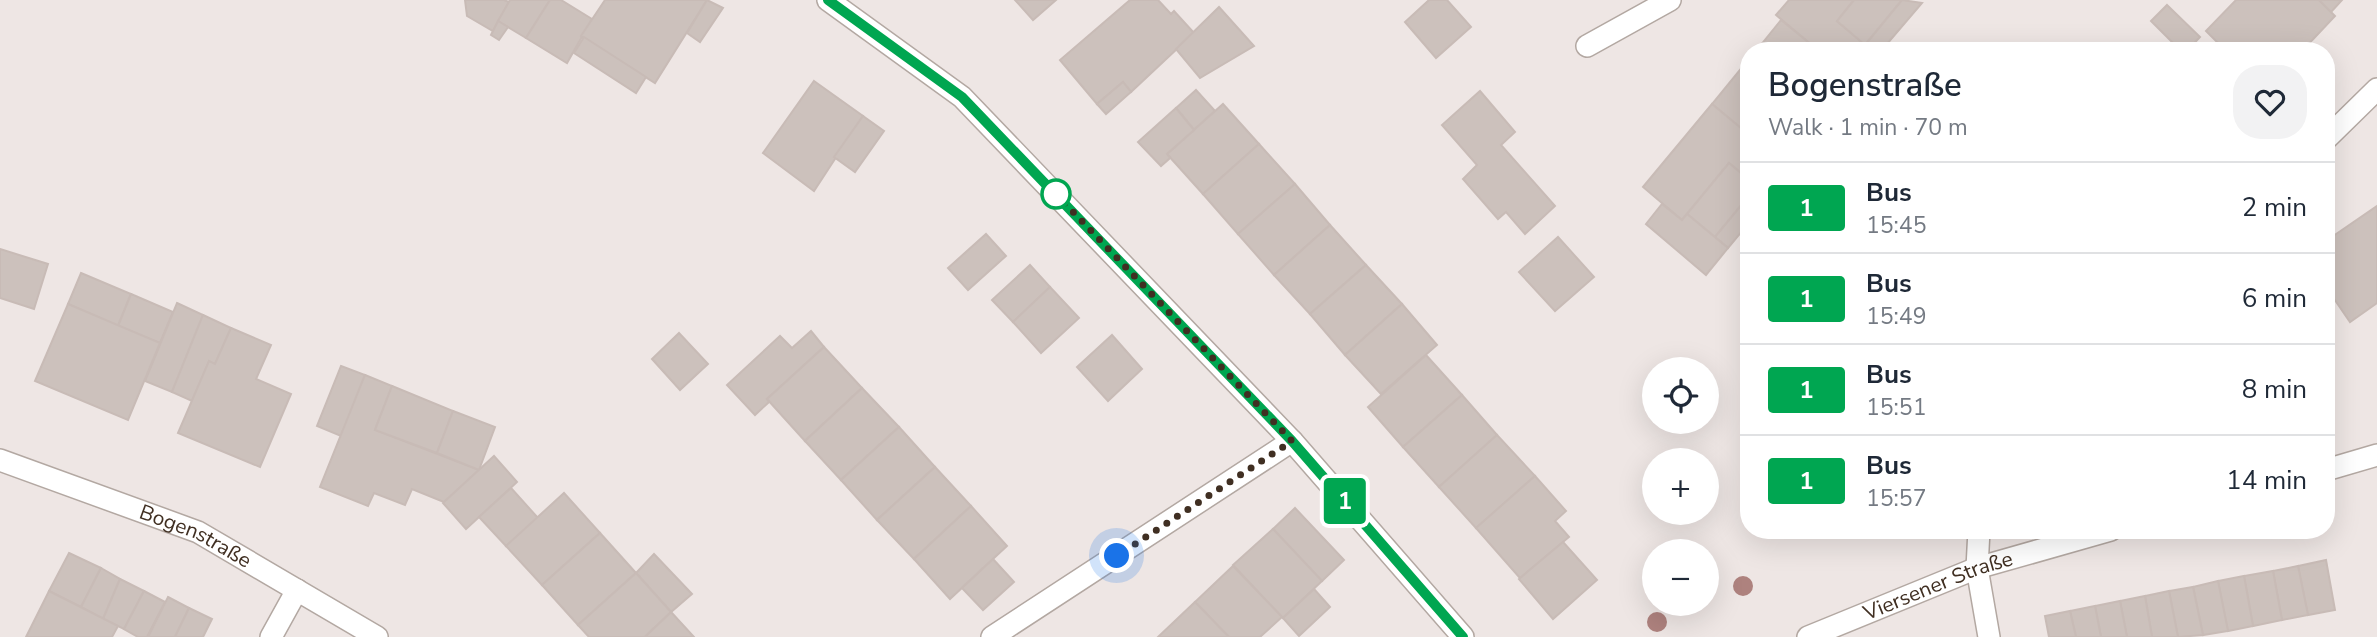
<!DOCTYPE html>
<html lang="en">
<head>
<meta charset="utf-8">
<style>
  :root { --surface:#fff; --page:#f2f2f3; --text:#1f2937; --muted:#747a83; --line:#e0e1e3 }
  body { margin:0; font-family:"Nunito Sans",sans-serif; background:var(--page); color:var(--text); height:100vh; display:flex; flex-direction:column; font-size:26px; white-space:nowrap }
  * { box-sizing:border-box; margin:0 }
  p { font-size:23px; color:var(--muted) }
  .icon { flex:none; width:38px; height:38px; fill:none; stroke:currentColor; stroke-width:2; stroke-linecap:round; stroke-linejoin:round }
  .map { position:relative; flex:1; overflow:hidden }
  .drawer { position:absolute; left:1740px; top:42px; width:595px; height:497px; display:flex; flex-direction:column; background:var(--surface); border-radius:28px; box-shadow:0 7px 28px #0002 }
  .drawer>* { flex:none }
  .badge { padding:0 14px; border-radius:5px; font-size:24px; line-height:46px }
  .buttons { position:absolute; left:1642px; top:357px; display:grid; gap:14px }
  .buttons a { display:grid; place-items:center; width:77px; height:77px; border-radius:50%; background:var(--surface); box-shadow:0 7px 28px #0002; font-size:35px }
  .you { position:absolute; width:35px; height:35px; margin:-18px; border:5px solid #fff; border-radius:50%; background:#1a73e8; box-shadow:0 0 0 10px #1a73e833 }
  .map>.badge { position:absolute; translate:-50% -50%; box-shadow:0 0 0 4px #fff }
  .round { display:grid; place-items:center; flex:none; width:74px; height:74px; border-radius:28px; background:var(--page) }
  .head { display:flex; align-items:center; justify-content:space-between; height:119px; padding:0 28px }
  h1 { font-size:33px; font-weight:600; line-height:52px }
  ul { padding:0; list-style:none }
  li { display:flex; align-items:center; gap:21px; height:91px; padding:0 28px; border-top:2px solid var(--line) }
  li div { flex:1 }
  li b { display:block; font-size:26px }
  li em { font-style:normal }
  li .badge { min-width:77px; font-weight:700; text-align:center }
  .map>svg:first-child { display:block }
</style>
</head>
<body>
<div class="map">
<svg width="2377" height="637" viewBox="0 0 2377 637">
  <rect width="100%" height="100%" fill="#eee6e4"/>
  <g fill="#ccc1bc" stroke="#c8bbb6" stroke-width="2">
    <polygon points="465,0 504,0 509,2 493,31 467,16"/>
    <polygon points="510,0 550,0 526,38 498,21"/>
    <polygon points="550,0 561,0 592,19 567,63 526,38"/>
    <polygon points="605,0 707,0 655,83 581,36"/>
    <polygon points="707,0 723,8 700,42 687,33"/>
    <polygon points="1015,0 1056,0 1033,20"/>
    <polygon points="1130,0 1158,0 1171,14 1174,11 1194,33 1131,92 1123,82 1097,104 1060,60"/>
    <polygon points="1429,0 1447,0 1471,27 1436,58 1405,22"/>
    <polygon points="1789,0 1854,0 1837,21 1873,51 1819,51 1776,15"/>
    <polygon points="1854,0 1902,0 1865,45 1837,21"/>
    <polygon points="1902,0 1922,3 1881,51 1873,51 1865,45"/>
    <polygon points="2236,0 2319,0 2335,16 2302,51 2226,51 2206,31"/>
    <polygon points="2319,0 2342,0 2331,12"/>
    <polygon points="2167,5 2200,37 2187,51 2181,51 2151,21"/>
    <polygon points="1219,7 1254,46 1200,78 1176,49"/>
    <polygon points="1781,20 1819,51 1756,51"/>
    <polygon points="498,21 508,27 499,40 491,35"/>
    <polygon points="584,37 646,77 636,93 574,53"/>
    <polygon points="1748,60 1748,134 1712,104"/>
    <polygon points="814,81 863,116 814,191 763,153"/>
    <polygon points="1123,82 1131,92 1106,114 1097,104"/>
    <polygon points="1196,90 1215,111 1194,130 1176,108"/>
    <polygon points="1480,91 1515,132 1501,145 1555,206 1525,234 1506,212 1498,219 1463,179 1477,165 1442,125"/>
    <polygon points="1223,104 1259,144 1203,194 1167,154"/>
    <polygon points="1712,104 1748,134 1748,179 1729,163 1682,220 1643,187"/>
    <polygon points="1176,108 1194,130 1167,154 1170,158 1161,166 1138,142"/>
    <polygon points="863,116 884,131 855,172 834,157"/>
    <polygon points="1259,144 1295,184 1238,234 1203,194"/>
    <polygon points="1729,163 1748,179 1748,197 1715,237 1687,214"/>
    <polygon points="1295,184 1330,225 1274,275 1238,234"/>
    <polygon points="1748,197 1748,224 1728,248 1715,237"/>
    <polygon points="1662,204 1682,220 1687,214 1728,248 1706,275 1646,224"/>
    <polygon points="2377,206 2377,303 2350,322 2326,287 2326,241"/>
    <polygon points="1330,225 1366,265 1310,314 1274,275"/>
    <polygon points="986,234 1006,256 968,290 948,268"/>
    <polygon points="1558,237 1594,277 1555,311 1519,272"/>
    <polygon points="0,249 48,264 34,309 0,298"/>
    <polygon points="1030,265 1050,287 1013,322 992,300"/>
    <polygon points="1366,265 1402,304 1345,355 1310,314"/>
    <polygon points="81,273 131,294 118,326 68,304"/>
    <polygon points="1050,287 1079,318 1041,353 1013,322"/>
    <polygon points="131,294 173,312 160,343 118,326"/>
    <polygon points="177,303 203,315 172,392 145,381"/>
    <polygon points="68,304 160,343 128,420 35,381"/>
    <polygon points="1402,304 1437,345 1381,394 1345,355"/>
    <polygon points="203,315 231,328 215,364 209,361 192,401 172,392"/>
    <polygon points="231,328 271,345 256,379 291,394 260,467 178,433 209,361 215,364"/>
    <polygon points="811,331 824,347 767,399 769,402 755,415 727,385 780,336 792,348"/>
    <polygon points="679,333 708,364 680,390 652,359"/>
    <polygon points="1112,335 1142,369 1108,401 1077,367"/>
    <polygon points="824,347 862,388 805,441 767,399"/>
    <polygon points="1426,355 1462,395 1403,447 1368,407"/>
    <polygon points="341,366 365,375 341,436 317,426"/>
    <polygon points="365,375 392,386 375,430 479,470 444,502 412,489 405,505 374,493 368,506 320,487"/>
    <polygon points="392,386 453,411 437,453 375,430"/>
    <polygon points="862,388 899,427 841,480 805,441"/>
    <polygon points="1462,395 1497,435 1439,487 1403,447"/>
    <polygon points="453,411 495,427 479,470 437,453"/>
    <polygon points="899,427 935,467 877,520 841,480"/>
    <polygon points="1497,435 1535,476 1476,528 1439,487"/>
    <polygon points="494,456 517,482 466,529 443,503"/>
    <polygon points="935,467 971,506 914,559 877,520"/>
    <polygon points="1535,476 1566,511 1555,521 1569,537 1520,578 1476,528"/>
    <polygon points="511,488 538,518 506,546 479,517"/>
    <polygon points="564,493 600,533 542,585 506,546"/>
    <polygon points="971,506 1007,546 950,599 914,559"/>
    <polygon points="1295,508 1344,560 1322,581 1273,529"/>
    <polygon points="1273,529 1322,581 1283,618 1233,565"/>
    <polygon points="600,533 636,573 578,625 542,585"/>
    <polygon points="1563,542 1597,580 1553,619 1519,579"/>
    <polygon points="69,553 101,568 81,607 49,591"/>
    <polygon points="654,554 692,594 671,612 636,573"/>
    <polygon points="993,559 1014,582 983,610 962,588"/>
    <polygon points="2326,560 2335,610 2308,615 2298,566"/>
    <polygon points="1233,566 1282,617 1260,637 1229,637 1195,602"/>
    <polygon points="2298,566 2308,615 2282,620 2273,571"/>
    <polygon points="101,568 120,579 103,619 81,607"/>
    <polygon points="2273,571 2282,620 2253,626 2244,576"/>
    <polygon points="636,573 671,612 645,637 589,637 578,625"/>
    <polygon points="2244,576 2253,626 2228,631 2218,581"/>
    <polygon points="120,579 144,591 124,629 103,619"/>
    <polygon points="2218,581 2228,631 2203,635 2193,587"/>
    <polygon points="2193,587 2203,635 2178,637 2169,591"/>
    <polygon points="1314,589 1330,607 1299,636 1283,618"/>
    <polygon points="49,591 118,626 112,637 26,637"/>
    <polygon points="144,591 165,602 147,637 138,637 124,629"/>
    <polygon points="2169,591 2178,637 2152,637 2145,596"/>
    <polygon points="2145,596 2152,637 2127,637 2120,601"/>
    <polygon points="168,597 189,608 175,637 148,637"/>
    <polygon points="2120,601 2127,637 2101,637 2095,606"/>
    <polygon points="1195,602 1229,637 1158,637"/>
    <polygon points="2095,606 2101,637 2076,637 2070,611"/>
    <polygon points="189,608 212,619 203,637 175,637"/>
    <polygon points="2070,611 2076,637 2049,637 2045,616"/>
    <polygon points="671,612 694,637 645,637"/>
  </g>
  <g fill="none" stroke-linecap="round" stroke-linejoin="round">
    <defs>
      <polyline id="service" points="271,637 297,590"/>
      <g id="minor">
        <polyline points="828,0 962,97 1292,441 1463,637"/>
        <polyline points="1587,46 1670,0"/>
        <polyline points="2326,139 2377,89"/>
        <path id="s1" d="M0 460 198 532 377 637"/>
        <polyline points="2326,470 2377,455"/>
        <polyline points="1979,530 1977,568 1989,637"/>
        <polyline points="992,637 1292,441"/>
        <path id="s2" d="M1808 637 1977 568 2111 530"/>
      </g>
    </defs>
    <use href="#service" stroke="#b3a8a2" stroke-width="24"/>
    <use href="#minor" stroke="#b3a8a2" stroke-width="24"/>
    <use href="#service" stroke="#fff" stroke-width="21"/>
    <use href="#minor" stroke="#fff" stroke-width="21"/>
  </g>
  <g fill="#ae827e">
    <circle cx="1743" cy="586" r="10"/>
    <circle cx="1657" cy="622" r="10"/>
  </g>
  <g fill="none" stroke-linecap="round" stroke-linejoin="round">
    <defs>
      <polyline id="line" points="828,0 962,97 1292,441 1463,637"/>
    </defs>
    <use href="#line" stroke="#fff" stroke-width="16"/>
    <use href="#line" stroke="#00a651" stroke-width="10"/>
    <polyline stroke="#402f22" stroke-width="7" stroke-dasharray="0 12.6" points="1056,194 1292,441 1117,556"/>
  </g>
  <circle fill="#fff" stroke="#00a651" stroke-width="3.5" cx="1056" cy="194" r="14"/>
  <g text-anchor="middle" stroke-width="5" stroke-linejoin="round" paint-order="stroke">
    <g font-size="21" fill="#402f22" stroke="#faf6f5">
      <text dy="7" stroke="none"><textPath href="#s1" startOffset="210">Bogenstraße</textPath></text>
      <text dy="7" stroke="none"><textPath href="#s2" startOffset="140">Viersener Straße</textPath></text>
    </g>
  </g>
</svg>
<div class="buttons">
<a><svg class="icon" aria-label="locate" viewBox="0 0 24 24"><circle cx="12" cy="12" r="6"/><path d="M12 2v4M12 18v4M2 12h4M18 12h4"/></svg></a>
<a>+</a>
<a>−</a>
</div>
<div class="you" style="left:1117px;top:556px"></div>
<b class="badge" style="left:1345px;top:501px;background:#00a651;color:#fff">1</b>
<section class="drawer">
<div class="head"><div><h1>Bogenstraße</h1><p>Walk · 1 min · 70 m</p></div><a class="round"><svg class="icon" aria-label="heart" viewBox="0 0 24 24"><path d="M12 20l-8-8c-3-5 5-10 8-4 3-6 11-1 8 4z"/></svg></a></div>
<ul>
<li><span class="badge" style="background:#00a651;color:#fff">1</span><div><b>Bus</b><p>15:45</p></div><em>2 min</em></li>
<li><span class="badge" style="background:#00a651;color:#fff">1</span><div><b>Bus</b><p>15:49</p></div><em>6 min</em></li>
<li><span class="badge" style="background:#00a651;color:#fff">1</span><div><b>Bus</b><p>15:51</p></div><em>8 min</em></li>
<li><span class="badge" style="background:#00a651;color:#fff">1</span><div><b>Bus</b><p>15:57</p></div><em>14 min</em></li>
</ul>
</section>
</div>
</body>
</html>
